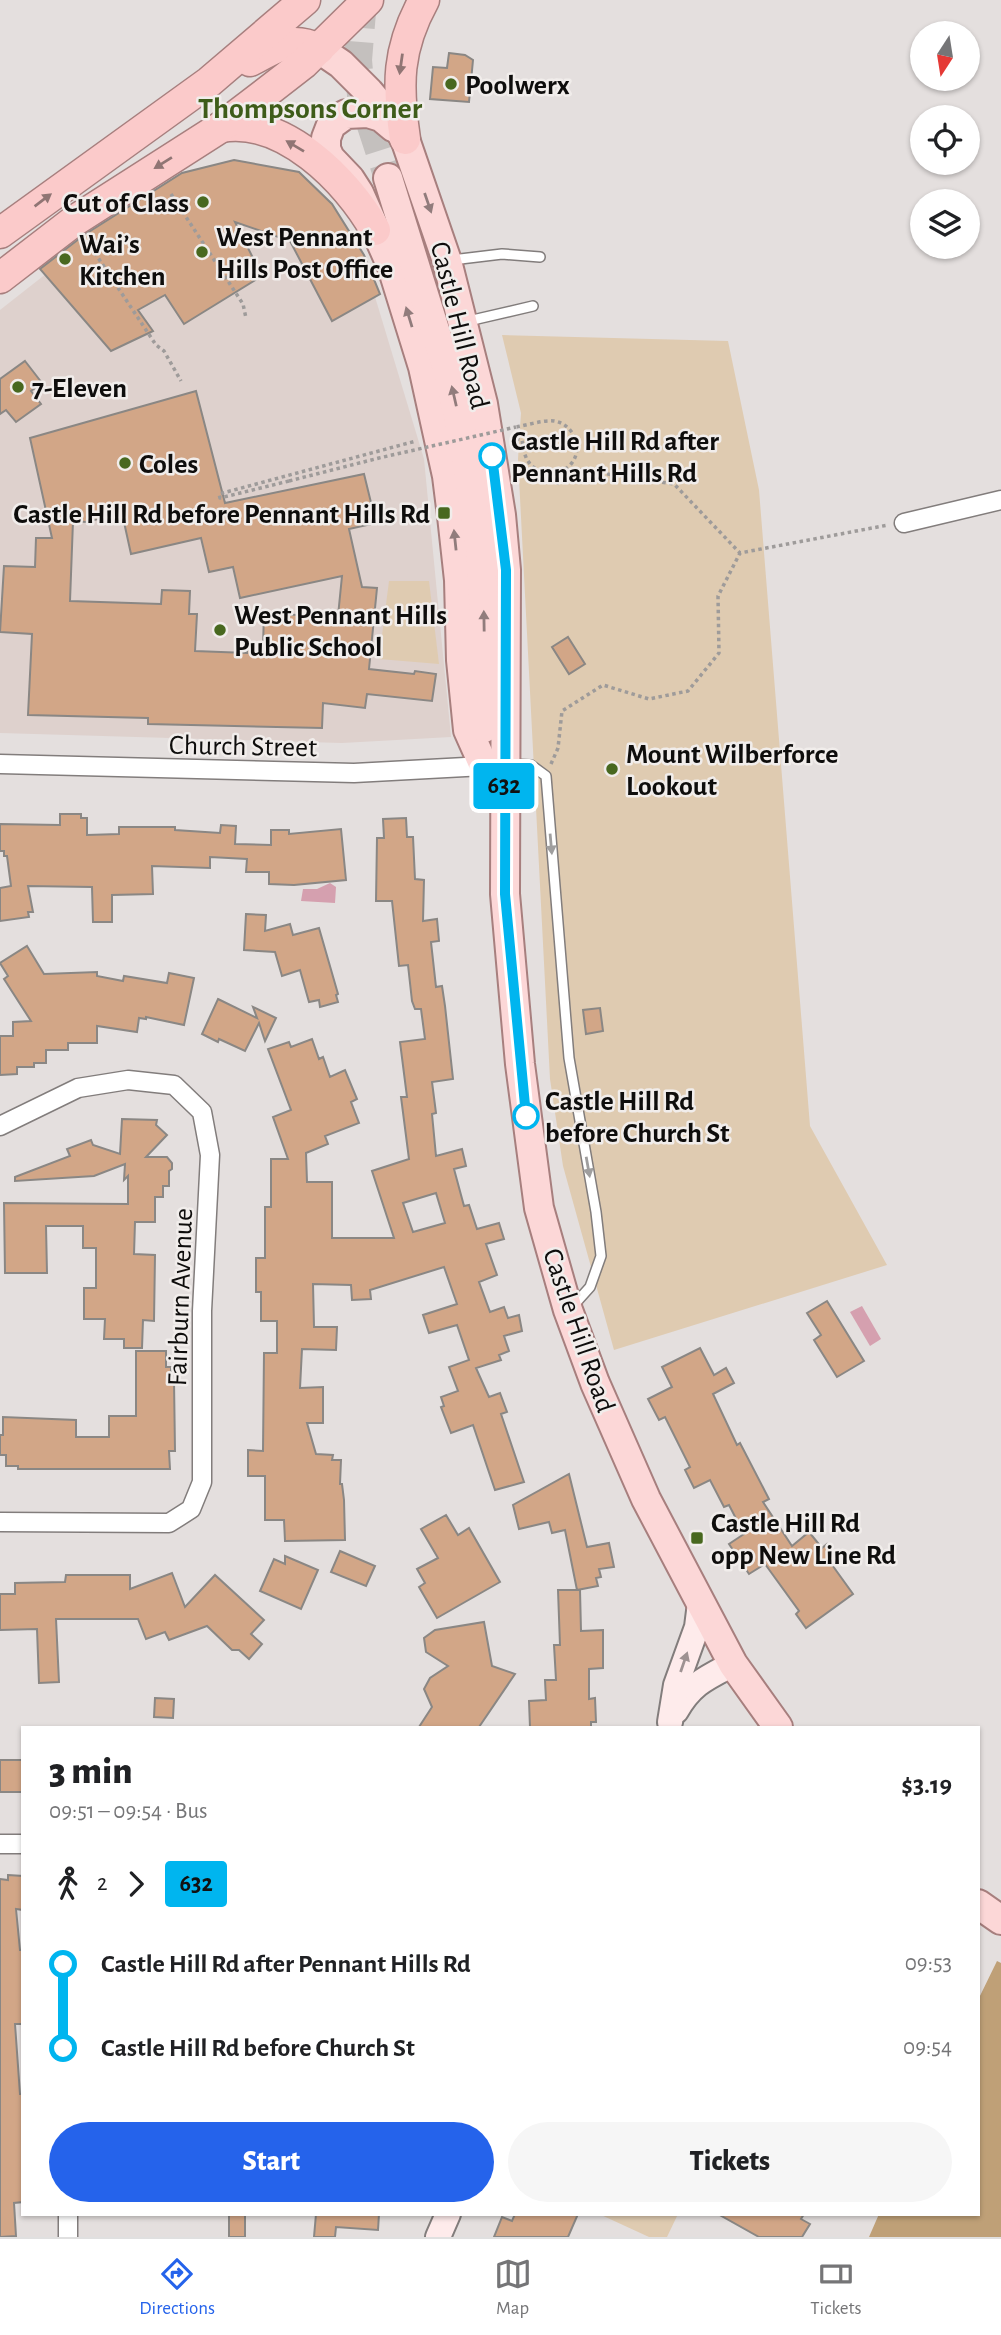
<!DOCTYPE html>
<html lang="en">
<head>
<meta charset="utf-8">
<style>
  :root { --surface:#fff; --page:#f6f6f6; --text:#202124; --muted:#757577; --line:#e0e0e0; --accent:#2563eb }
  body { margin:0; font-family:"Alegreya Sans",sans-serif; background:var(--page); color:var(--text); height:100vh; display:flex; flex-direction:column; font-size:26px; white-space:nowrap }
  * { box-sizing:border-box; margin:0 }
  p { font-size:23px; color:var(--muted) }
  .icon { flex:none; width:38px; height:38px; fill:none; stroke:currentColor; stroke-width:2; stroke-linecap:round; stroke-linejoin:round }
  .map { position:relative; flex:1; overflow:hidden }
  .side { position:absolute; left:21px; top:1726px; width:959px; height:490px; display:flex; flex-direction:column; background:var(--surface); border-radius:0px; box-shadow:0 2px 5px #0004 }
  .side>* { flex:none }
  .badge { padding:0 14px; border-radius:5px; font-size:24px; line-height:46px }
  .needle { width:46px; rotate:192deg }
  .controls { position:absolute; left:910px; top:21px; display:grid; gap:14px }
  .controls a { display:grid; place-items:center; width:70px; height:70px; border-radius:50%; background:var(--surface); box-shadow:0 2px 5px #0004; font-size:35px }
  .map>.badge { position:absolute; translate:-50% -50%; box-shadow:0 0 0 4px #fff }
  .legs { display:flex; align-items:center; gap:10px; height:77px; padding:0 28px; font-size:23px }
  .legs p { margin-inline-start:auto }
  .summary { display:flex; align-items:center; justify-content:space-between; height:119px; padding:0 28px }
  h1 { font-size:38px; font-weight:800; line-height:52px }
  .cta { display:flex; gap:14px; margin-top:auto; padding:14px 28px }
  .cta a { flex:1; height:80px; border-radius:42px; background:var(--accent); color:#fff; font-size:28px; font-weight:800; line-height:80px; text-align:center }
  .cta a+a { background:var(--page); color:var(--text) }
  ul { padding:0 28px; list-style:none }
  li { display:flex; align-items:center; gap:24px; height:84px; font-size:26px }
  li i { display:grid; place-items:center; width:10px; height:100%; margin:0 9px; background:currentColor }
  li i::after { content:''; width:18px; height:18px; margin:-9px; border:5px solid; border-radius:50%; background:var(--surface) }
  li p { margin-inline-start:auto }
  li:first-child i { background:linear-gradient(#0000 50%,currentColor 0) }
  li:last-child i { background:linear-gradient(currentColor 50%,#0000 0) }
  .dock { display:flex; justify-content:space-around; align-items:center; height:98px; border-top:2px solid var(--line); background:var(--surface); font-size:19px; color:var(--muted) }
  .dock a { display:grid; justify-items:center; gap:4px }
  .dock .selected { color:var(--accent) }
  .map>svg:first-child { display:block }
</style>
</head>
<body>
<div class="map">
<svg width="1001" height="2237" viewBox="0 0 1001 2237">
  <rect width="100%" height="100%" fill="#e4dfde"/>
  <polygon fill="#ded1cd" points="284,175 328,200 366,267 424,459 451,737 342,743 0,733 0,310 42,277 165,188"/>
  <g fill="#dfcbb1">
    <polygon points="502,335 728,341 759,490 810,1126 887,1265 614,1350 563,1166 550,1079 518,459 521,413"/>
    <polygon points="389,581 429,581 439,664 379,659"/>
    <polygon points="599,2214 678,2214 667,2237 649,2237"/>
  </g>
  <polygon fill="#bfa077" points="997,1961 1001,1963 1001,2237 869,2237 879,2214 978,2214 978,2000"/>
  <g fill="#d5a0af">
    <polygon points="330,883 336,887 335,903 301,901 303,889 317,889"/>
    <polygon points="862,1306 881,1339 870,1346 850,1312"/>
  </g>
  <g fill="#d2a687" stroke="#8a8784" stroke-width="2" fill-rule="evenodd">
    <polygon points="449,53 465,55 473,60 469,102 430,99 433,67 447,68"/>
    <polygon points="234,160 299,172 332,204 364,255 380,294 332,321 290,241 235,222 262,276 184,324 165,295 138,310 153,331 111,351 40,269 84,235 182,173"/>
    <polygon points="25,361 42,383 31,391 41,404 16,422 6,410 0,414 0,379"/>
    <path d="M196 391 225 503 364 474 376 523 349 529 362 587 377 588 369 669 414 674 415 671 436 674 432 701 367 694 365 708 323 703 322 728 148 724V718L28 715 32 634 0 632 4 566 35 567 36 538H52L30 438ZM122 513 131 554 201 538 209 572 233 567 240 598 342 576 338 616 264 614 263 645H247V653L195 651 197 614H189L190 591 162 590 161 604 70 601 73 521 86 522Z"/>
    <polygon points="568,637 585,664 569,674 552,647"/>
    <polygon points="60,814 81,814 81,818 87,818 87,835 119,834 119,827 175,827 175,830 220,833 221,825 236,826 235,844 271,845 271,830 289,830 289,834 341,829 346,880 294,885 269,884 269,872 246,872 247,859 210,857 210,868 152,866 153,894 112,895 112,922 93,922 92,887 28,886 33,912 28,912 29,917 0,921 0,888 11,886 7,856 4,856 4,851 0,851 0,824 60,825"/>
    <path d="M406 818 407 837H413L415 879 424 880 423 921 437 919 439 941 431 942 436 987 442 986 445 1006 453 1079 432 1082 436 1113 432 1114 436 1156 462 1149 466 1166 454 1169 464 1206 469 1205 477 1229 499 1223 504 1239 486 1244 497 1275 479 1282 490 1312 504 1307 508 1318 519 1315 522 1331 504 1336 509 1351 499 1355 501 1360 476 1368 489 1397 500 1393 507 1412 501 1414 524 1482 495 1490 473 1425 451 1433 441 1407 444 1406 441 1397 458 1391 449 1367 469 1360 457 1325 429 1333 423 1315 457 1304 444 1267 370 1290 371 1299 352 1300 351 1285 313 1284 314 1327H337L336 1350 302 1349 300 1388 323 1387V1423H307L316 1454 333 1455 332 1460H341L340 1484H342L344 1500 345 1540 285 1541 284 1520H265V1476H248V1450L263 1451 264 1353H277V1321H261V1292H256V1258H265V1207H271V1159H288L273 1117 291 1110 268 1049 289 1042 291 1047 312 1039 319 1059 323 1057 330 1077 345 1070 357 1099 351 1102 359 1123 325 1136 328 1144 306 1153 307 1182H332V1238H394L372 1171 409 1159 401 1097H407L400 1042 425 1039 421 1009H415L412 1001 408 965 399 966 392 901H376L377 838H384L383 819ZM436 1193 445 1223 413 1232 403 1203Z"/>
    <polygon points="246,914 266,915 265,931 290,924 293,935 319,928 338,994 336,995 338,1002 320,1007 319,1000 309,1002 300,970 282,976 275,952 244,950"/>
    <polygon points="27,946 44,974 97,972 97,976 123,981 124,976 167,983 169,973 194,978 184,1025 146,1017 146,1019 139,1018 137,1032 97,1026 97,1043 68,1043 68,1050 46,1050 46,1063 34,1063 34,1067 17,1067 17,1074 0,1075 0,1036 13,1036 13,1022 31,1021 4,979 8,976 0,963"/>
    <polygon points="218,999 257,1018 253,1007 276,1018 265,1041 259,1023 245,1051 219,1039 218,1042 202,1034"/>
    <polygon points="600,1008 603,1031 586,1034 583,1010"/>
    <polygon points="122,1119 157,1120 156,1125 167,1135 146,1157 167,1157 172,1163 172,1169 169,1171 169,1186 163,1186 163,1197 155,1197 155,1222 135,1222 134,1254 155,1255 154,1321 143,1320 142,1348 124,1348 124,1339 104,1339 105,1319 84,1319 84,1288 96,1288 96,1248 83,1248 83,1226 46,1226 47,1273 5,1273 4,1203 128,1204 128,1176 124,1180 125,1164 94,1176 15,1181 15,1177 70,1156 67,1149 91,1140 93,1145 120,1154"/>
    <polygon points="827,1301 864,1361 837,1377 814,1340 821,1335 807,1313"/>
    <polygon points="700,1348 714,1375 726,1368 734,1383 713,1394 737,1445 740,1443 769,1499 763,1502 792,1546 809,1532 822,1548 827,1544 837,1557 830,1562 853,1594 806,1628 796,1614 799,1611 765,1564 749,1574 729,1544 744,1534 729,1505 724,1507 710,1480 694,1488 685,1470 690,1467 665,1417 659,1420 648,1399 672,1387 662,1367"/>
    <polygon points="136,1351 166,1351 166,1367 171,1367 171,1381 174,1381 175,1451 169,1451 170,1469 18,1469 18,1466 6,1466 6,1455 0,1455 0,1435 3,1435 3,1417 76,1420 76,1437 109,1437 109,1416 136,1416"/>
    <polygon points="569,1474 587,1547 609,1543 614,1567 599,1569 601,1577 596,1578 598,1586 577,1590 565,1530 552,1533 549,1522 519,1529 513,1505"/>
    <polygon points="446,1515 458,1535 469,1528 500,1582 437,1618 419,1587 425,1583 417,1569 438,1558 421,1529"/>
    <polygon points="340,1551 375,1566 366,1586 331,1572"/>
    <polygon points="285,1556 318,1570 301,1609 260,1591 274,1559 285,1564"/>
    <polygon points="172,1573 185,1607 215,1575 264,1620 251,1634 262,1644 249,1659 239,1650 232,1650 207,1626 169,1640 165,1632 146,1639 138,1619 56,1619 59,1682 39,1683 37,1629 0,1630 0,1594 15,1594 15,1583 65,1582 66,1575 130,1575 130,1589"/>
    <polygon points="558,1590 580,1590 581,1631 603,1630 603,1668 589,1669 589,1699 595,1698 596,1722 591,1722 591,1727 530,1727 529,1701 546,1700 545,1680 556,1680 554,1645 560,1645"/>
    <polygon points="484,1622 492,1666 515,1674 479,1727 419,1727 432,1707 424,1689 430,1678 448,1666 426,1652 424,1638 435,1630"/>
    <polygon points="155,1698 174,1699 173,1718 154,1717"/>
    <rect x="0" y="1760" width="23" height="32"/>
    <polygon points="8,1875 23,1876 23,1910 16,1909 20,1950 23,1950 23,2024 15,2024 20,2094 23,2094 23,2202 14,2203 16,2236 0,2237 0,1879 8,1880"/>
    <rect x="229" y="2214" width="16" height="23"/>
    <polygon points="316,2214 379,2214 378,2230 336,2227 335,2237 314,2237"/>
    <polygon points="515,2214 578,2214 568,2237 494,2237 502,2217 512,2221"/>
    <polygon points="718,2214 804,2214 801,2219 810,2224 802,2237 759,2237"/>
  </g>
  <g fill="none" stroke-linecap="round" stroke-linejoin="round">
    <polyline stroke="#c4c0be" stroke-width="28" stroke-dasharray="28 14" stroke-linecap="butt" points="363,0 358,60 361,95 388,178"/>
    <defs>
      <g id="service">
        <polyline points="452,260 502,254 540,257"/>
        <polyline points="464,322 533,306"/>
        <polyline points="508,764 531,765 546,776 569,1058 596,1212 601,1256 590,1287 572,1307"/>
      </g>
      <g id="minor">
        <polyline points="904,523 1001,500"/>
        <polyline points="0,764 354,773 484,766"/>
        <polyline points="0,1126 78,1088 128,1080 174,1085 202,1112 210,1155 202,1311 202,1482 191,1509 169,1523 0,1522"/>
        <polyline points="0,1844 23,1844"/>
        <polyline points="68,2214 68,2237"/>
      </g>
      <g id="secondary">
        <path d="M676 1711C691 1684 706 1678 733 1664"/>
        <polyline points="670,1722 676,1685 697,1627 700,1603"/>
        <polyline points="438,2237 448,2214"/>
      </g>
      <g id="primary">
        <polyline points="319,49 341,64 369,92 392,119 405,139 447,261 483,404 501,515 506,570 505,894 520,1064 539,1208 568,1310 595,1383 646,1499 733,1664 778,1727"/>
        <polyline points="393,127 381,117 368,113 346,114 331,125 326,138 326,149 330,158 350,179 359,193 392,267 423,367 447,476 452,516 459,580 461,660 468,730 484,766"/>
        <polyline points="388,178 448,372 465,448 480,549 484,612 484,728"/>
        <polyline points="978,1904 1001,1920"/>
      </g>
      <g id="trunk">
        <path d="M250 61C276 48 289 35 319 49"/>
        <path d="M221 127C283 116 347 180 375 230"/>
        <path d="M405 139C397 85 397 49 424 0"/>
        <polyline points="0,233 209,82 305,0"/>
        <polyline points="0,278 74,221 221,127 250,105 303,64 368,0"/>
      </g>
    </defs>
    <use href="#service" stroke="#827d7c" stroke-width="12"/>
    <use href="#minor" stroke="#827d7c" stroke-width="21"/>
    <use href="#secondary" stroke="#827d7c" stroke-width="28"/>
    <use href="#primary" stroke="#a77f7e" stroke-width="32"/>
    <use href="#trunk" stroke="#a77f7e" stroke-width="33"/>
    <g stroke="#9e9b9a" stroke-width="3.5" stroke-dasharray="3.5 3.5" stroke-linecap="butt">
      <polyline points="171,194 243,304 246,318"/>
      <polyline points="87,241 156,345 164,351 181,381"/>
      <path d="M516 439 522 440C523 447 524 455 528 461 537 476 560 477 571 464 584 449 574 424 554 421 542 420 528 425 516 427"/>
      <polyline points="517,466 560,484 581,470 674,484 740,553 888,525"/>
      <polyline points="289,481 220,498 219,494 416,441"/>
      <polyline points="551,764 558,748 562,711 603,685 649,699 688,691 719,653 718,596 740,553"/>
    </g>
    <use href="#service" stroke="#fff" stroke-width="9"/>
    <use href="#minor" stroke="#fff" stroke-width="18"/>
    <use href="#secondary" stroke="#feebeb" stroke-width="24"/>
    <use href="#primary" stroke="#fcd7d7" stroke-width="28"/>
    <use href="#trunk" stroke="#fbcaca" stroke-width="30"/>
    <polyline stroke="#9e9b9a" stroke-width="3.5" stroke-dasharray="3.5 3.5" stroke-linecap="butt" points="289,481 379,458 516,427"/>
  </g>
  <defs><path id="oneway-solid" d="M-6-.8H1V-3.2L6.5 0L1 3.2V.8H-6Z" transform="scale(1.75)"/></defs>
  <g fill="#907574">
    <use href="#oneway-solid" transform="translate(401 64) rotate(98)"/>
    <use href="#oneway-solid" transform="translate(295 146) rotate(-149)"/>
    <use href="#oneway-solid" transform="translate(163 163) rotate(148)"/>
    <use href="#oneway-solid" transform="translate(43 200) rotate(-37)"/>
  </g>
  <g fill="#917c7c">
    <use href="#oneway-solid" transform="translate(428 203) rotate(71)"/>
    <use href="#oneway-solid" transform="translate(409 317) rotate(-107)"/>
    <use href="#oneway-solid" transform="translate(454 396) rotate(-103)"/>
    <use href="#oneway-solid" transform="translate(455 540) rotate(-96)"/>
    <use href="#oneway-solid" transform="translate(484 621) rotate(-91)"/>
  </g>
  <g fill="#9f9e9e">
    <use href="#oneway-solid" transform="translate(551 844) rotate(85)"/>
    <use href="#oneway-solid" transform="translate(588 1167) rotate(80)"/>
  </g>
  <use fill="#9e9292" href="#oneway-solid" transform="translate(684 1662) rotate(-71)"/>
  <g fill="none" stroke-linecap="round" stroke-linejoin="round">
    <defs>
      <polyline id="line-1" points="492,456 506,570 505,894 526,1116"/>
    </defs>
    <use href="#line-1" stroke="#fff" stroke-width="16"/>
    <use href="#line-1" stroke="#00b5ef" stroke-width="10"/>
  </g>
  <g fill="#48681f" stroke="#f1edeb" stroke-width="2.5">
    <circle cx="451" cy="84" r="7"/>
    <circle cx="203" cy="202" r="7"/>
    <circle cx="202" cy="252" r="7"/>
    <circle cx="65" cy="259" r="7"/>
    <circle cx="18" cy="387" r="7"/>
    <circle cx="125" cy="463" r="7"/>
    <rect x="437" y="506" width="14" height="14" rx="3.5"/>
    <circle cx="220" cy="630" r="7"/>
    <circle cx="612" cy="769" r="7"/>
    <rect x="690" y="1531" width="14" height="14" rx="3.5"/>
  </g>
  <g fill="#fff" stroke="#00b5ef" stroke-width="3.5">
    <circle cx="492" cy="456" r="12"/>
    <circle cx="526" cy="1116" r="12"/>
  </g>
  <g text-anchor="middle" stroke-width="5" stroke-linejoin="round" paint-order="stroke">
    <g font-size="28" font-weight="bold" fill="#0e0d0c" stroke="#f1edeb" text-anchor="start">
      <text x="465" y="94">Poolwerx</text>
      <text x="189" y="212" text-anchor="end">Cut of Class</text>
      <text x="216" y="246">West Pennant<tspan x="216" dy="32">Hills Post Office</tspan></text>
      <text x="79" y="253">Wai’s<tspan x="79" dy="32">Kitchen</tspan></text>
      <text x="32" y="397">7-Eleven</text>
      <text x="139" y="473">Coles</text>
      <text x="430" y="523" text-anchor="end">Castle Hill Rd before Pennant Hills Rd</text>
      <text x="234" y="624">West Pennant Hills<tspan x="234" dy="32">Public School</tspan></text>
      <text x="626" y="763">Mount Wilberforce<tspan x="626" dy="32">Lookout</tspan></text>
      <text x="711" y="1532">Castle Hill Rd<tspan x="711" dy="32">opp New Line Rd</tspan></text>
    </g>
    <g font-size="28" fill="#0e0d0c" stroke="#f1edeb">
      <text transform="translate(461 325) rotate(76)" y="10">Castle Hill Road</text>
      <text transform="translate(243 745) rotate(1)" y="10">Church Street</text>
      <text transform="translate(179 1297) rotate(-88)" y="10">Fairburn Avenue</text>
      <text transform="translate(580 1330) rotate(71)" y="10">Castle Hill Road</text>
    </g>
    <g font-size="28" font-weight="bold" fill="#0e0d0c" stroke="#f1edeb" text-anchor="start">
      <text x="511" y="450">Castle Hill Rd after<tspan x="511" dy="32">Pennant Hills Rd</tspan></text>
      <text x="545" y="1110">Castle Hill Rd<tspan x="545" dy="32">before Church St</tspan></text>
    </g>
    <g font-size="30" font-weight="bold" fill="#3e5c19" stroke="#f1edeb">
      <text x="310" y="118">Thompsons Corner</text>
    </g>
  </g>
</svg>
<div class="controls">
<a><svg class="needle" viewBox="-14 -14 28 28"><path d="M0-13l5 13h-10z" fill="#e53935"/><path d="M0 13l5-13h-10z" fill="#757577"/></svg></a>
<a><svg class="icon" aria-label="locate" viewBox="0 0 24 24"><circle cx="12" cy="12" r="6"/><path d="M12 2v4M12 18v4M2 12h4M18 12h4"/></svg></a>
<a><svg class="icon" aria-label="layers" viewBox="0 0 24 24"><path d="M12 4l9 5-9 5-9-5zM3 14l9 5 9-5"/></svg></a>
</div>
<b class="badge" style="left:504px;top:786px;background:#00b5ef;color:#111">632</b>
<section class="side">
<div class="summary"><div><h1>3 min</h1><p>09:51 – 09:54 · Bus</p></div><b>$3.19</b></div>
<div class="legs"><svg class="icon" aria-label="walk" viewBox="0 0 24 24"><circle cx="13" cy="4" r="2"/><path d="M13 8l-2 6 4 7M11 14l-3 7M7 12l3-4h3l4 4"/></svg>2<svg class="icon" aria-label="forward" viewBox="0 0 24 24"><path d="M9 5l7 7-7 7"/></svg><b class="badge" style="background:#00b5ef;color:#111">632</b></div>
<ul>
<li><i style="color:#00b5ef"></i><b>Castle Hill Rd after Pennant Hills Rd</b><p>09:53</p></li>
<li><i style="color:#00b5ef"></i><b>Castle Hill Rd before Church St</b><p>09:54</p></li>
</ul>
<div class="cta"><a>Start</a><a>Tickets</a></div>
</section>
</div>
<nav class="dock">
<a class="selected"><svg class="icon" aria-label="directions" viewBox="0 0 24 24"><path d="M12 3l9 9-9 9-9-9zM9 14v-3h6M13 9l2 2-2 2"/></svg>Directions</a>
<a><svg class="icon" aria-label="map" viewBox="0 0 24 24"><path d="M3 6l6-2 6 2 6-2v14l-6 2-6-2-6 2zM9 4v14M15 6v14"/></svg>Map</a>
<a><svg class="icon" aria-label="tickets" viewBox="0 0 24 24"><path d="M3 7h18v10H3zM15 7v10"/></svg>Tickets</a>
</nav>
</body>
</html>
